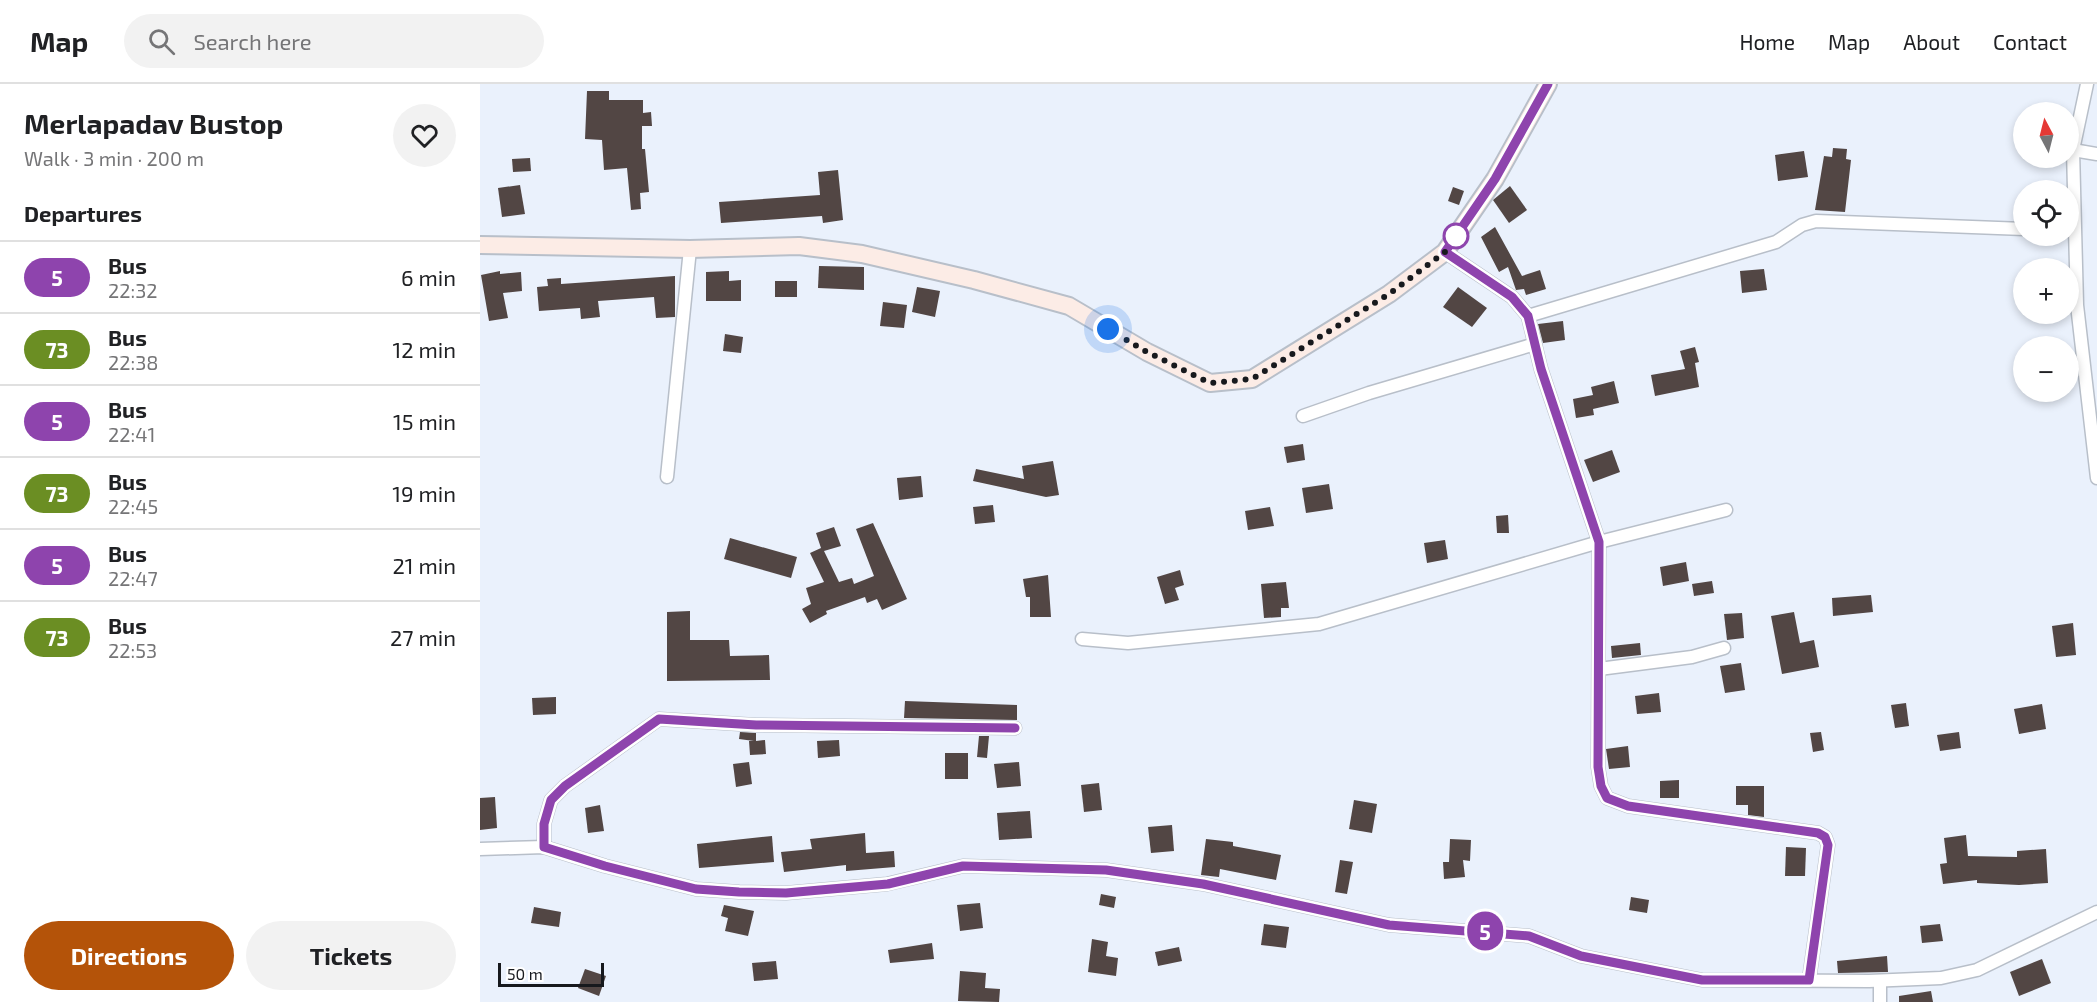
<!DOCTYPE html>
<html lang="en">
<head>
<meta charset="utf-8">
<style>
  :root { --surface:#fff; --page:#f2f2f2; --text:#202124; --muted:#757577; --line:#e0e0e0; --accent:#b45309 }
  body { margin:0; font-family:"Exo 2",sans-serif; background:var(--page); color:var(--text); height:100vh; display:flex; flex-direction:column; font-size:22px; white-space:nowrap }
  * { box-sizing:border-box; margin:0 }
  p { font-size:20px; color:var(--muted) }
  .icon { flex:none; width:33px; height:33px; fill:none; stroke:currentColor; stroke-width:2; stroke-linecap:round; stroke-linejoin:round }
  .map { position:relative; flex:1; overflow:hidden }
  .details { display:flex; flex-direction:column; background:var(--surface); width:480px }
  .details>* { flex:none }
  .badge { padding:0 12px; border-radius:20px; font-size:21px; line-height:39px }
  .needle { width:39px; rotate:353deg }
  .fabs { position:absolute; left:1533px; top:18px; display:grid; gap:12px }
  .fabs a { display:grid; place-items:center; width:66px; height:66px; border-radius:50%; background:var(--surface); box-shadow:0 3px 9px #0003; font-size:30px }
  .scale { position:absolute; left:18px; bottom:15px; width:106px; box-sizing:border-box; padding-left:6px; border:3px solid #17191d; border-top:0; font-size:16px; line-height:21px; white-space:nowrap; color:#17191d; -webkit-text-stroke:4px #fff; paint-order:stroke }
  .you { position:absolute; width:30px; height:30px; margin:-15px; border:4px solid #fff; border-radius:50%; background:#1a73e8; box-shadow:0 0 0 9px #1a73e833 }
  .map>.badge { position:absolute; translate:-50% -50%; box-shadow:0 0 0 3px #fff }
  h2 { padding:0 24px; font-size:22px; line-height:54px }
  .round { display:grid; place-items:center; flex:none; width:63px; height:63px; border-radius:32px; background:var(--page) }
  .head { display:flex; align-items:center; justify-content:space-between; height:102px; padding:0 24px }
  h1 { font-size:28px; font-weight:700; line-height:45px }
  .primary-button { display:flex; gap:12px; margin-top:auto; padding:12px 24px }
  .primary-button a { flex:1; height:69px; border-radius:36px; background:var(--accent); color:#fff; font-size:24px; font-weight:700; line-height:69px; text-align:center }
  .primary-button a+a { background:var(--page); color:var(--text) }
  ul { padding:0; list-style:none }
  li { display:flex; align-items:center; gap:18px; height:72px; padding:0 24px; border-top:2px solid var(--line) }
  li div { flex:1 }
  li b { display:block; font-size:22px }
  li em { font-style:normal }
  li .badge { min-width:66px; font-weight:700; text-align:center }
  header { display:flex; align-items:center; gap:36px; box-sizing:border-box; height:84px; padding:0 30px; background:var(--surface); border-bottom:2px solid var(--line) }
  header strong { font-size:28px }
  nav { display:flex; gap:33px; margin-inline-start:auto; font-size:21px }
  .search { width:420px; height:54px; background:var(--page); display:flex; align-items:center; gap:15px; box-sizing:border-box; padding:0 21px; border-radius:33px; color:var(--muted); font-size:22px }
  main { display:flex; flex:1; min-height:0 }
  .map>svg:first-child { display:block }
</style>
</head>
<body>
<header>
<strong>Map</strong>
<div class="search"><svg class="icon" aria-label="search" viewBox="0 0 24 24"><circle cx="10" cy="10" r="6"/><path d="M15 15l6 6"/></svg>Search here</div>
<nav><a>Home</a><a>Map</a><a>About</a><a>Contact</a></nav>
</header>
<main>
<section class="details">
<div class="head"><div><h1>Merlapadav Bustop</h1><p>Walk · 3 min · 200 m</p></div><a class="round"><svg class="icon" aria-label="heart" viewBox="0 0 24 24"><path d="M12 20l-8-8c-3-5 5-10 8-4 3-6 11-1 8 4z"/></svg></a></div>
<h2>Departures</h2>
<ul>
<li><span class="badge" style="background:#8e44ad;color:#fff">5</span><div><b>Bus</b><p>22:32</p></div><em>6 min</em></li>
<li><span class="badge" style="background:#6b8e23;color:#fff">73</span><div><b>Bus</b><p>22:38</p></div><em>12 min</em></li>
<li><span class="badge" style="background:#8e44ad;color:#fff">5</span><div><b>Bus</b><p>22:41</p></div><em>15 min</em></li>
<li><span class="badge" style="background:#6b8e23;color:#fff">73</span><div><b>Bus</b><p>22:45</p></div><em>19 min</em></li>
<li><span class="badge" style="background:#8e44ad;color:#fff">5</span><div><b>Bus</b><p>22:47</p></div><em>21 min</em></li>
<li><span class="badge" style="background:#6b8e23;color:#fff">73</span><div><b>Bus</b><p>22:53</p></div><em>27 min</em></li>
</ul>
<div class="primary-button"><a>Directions</a><a>Tickets</a></div>
</section>
<div class="map">
<svg width="1617" height="918" viewBox="0 0 1617 918">
  <rect width="100%" height="100%" fill="#eaf1fc"/>
  <g fill="#524644">
    <polygon points="107,7 129,7 129,16 163,16 163,29 171,28 172,42 162,42 162,65 165,65 169,108 160,109 161,125 151,126 147,84 124,86 122,56 105,55"/>
    <polygon points="1353,64 1367,65 1366,75 1371,76 1365,128 1335,126 1344,72 1352,73"/>
    <polygon points="1324,67 1328,93 1298,97 1295,71"/>
    <polygon points="50,74 51,87 33,88 32,75"/>
    <polygon points="358,86 363,136 343,139 342,132 241,139 239,118 340,111 338,88"/>
    <polygon points="40,101 45,130 22,133 18,104"/>
    <polygon points="1030,102 1047,126 1029,139 1013,116"/>
    <polygon points="973,103 984,107 979,121 968,117"/>
    <polygon points="1015,143 1042,192 1060,186 1066,205 1046,211 1044,205 1036,206 1028,183 1019,188 1001,153"/>
    <polygon points="339,182 384,183 384,206 338,204"/>
    <polygon points="1284,185 1287,206 1262,209 1260,187"/>
    <polygon points="20,187 20,190 41,188 42,207 23,209 28,234 9,237 1,191"/>
    <polygon points="249,187 249,197 261,196 261,217 226,217 226,188"/>
    <polygon points="195,192 195,233 176,234 174,213 118,217 120,233 101,235 100,224 59,227 57,203 68,202 67,195 81,194 81,200"/>
    <rect x="295" y="197" width="22" height="16"/>
    <polygon points="437,203 460,207 455,233 432,228"/>
    <polygon points="978,203 1007,224 992,243 963,223"/>
    <polygon points="403,218 427,221 424,244 400,242"/>
    <polygon points="1083,237 1085,256 1063,259 1058,240"/>
    <polygon points="245,250 263,253 261,269 243,267"/>
    <polygon points="1215,263 1219,278 1215,279 1219,303 1175,312 1171,291 1205,285 1200,267"/>
    <polygon points="1134,297 1139,319 1113,325 1114,331 1096,334 1093,315 1113,311 1111,303"/>
    <polygon points="823,360 825,376 807,379 804,363"/>
    <polygon points="1132,366 1140,388 1113,398 1104,376"/>
    <polygon points="573,377 579,411 566,413 493,397 496,385 544,395 542,382"/>
    <polygon points="441,392 443,413 419,416 417,394"/>
    <polygon points="849,400 853,425 826,429 822,404"/>
    <polygon points="513,421 515,438 495,440 493,423"/>
    <polygon points="790,423 794,442 768,446 765,427"/>
    <polygon points="1028,431 1029,449 1017,449 1016,432"/>
    <polygon points="393,439 427,515 402,526 397,515 387,519 385,513 346,527 347,530 330,539 322,525 331,520 326,504 344,498 330,469 341,464 336,449 354,443 361,462 344,467 359,498 372,494 374,500 394,492 376,445"/>
    <polygon points="250,454 317,473 311,494 244,475"/>
    <polygon points="965,456 968,475 947,479 944,459"/>
    <polygon points="1206,478 1209,497 1183,502 1180,483"/>
    <polygon points="700,486 704,501 695,504 699,516 685,520 677,493"/>
    <polygon points="568,491 571,533 550,533 550,513 546,513 543,495"/>
    <polygon points="1232,497 1234,509 1214,512 1212,500"/>
    <polygon points="806,498 809,524 801,524 801,533 784,534 781,500"/>
    <polygon points="1391,511 1393,528 1353,532 1352,514"/>
    <polygon points="210,527 210,556 249,556 250,572 289,571 290,596 187,597 187,528"/>
    <polygon points="1314,528 1320,559 1334,556 1339,583 1302,590 1291,532"/>
    <polygon points="1262,529 1264,554 1247,556 1244,530"/>
    <polygon points="1593,539 1596,571 1576,573 1572,542"/>
    <polygon points="1160,559 1161,571 1132,574 1131,562"/>
    <polygon points="1261,579 1265,606 1245,609 1240,582"/>
    <polygon points="1179,609 1181,628 1157,630 1155,612"/>
    <polygon points="76,613 76,630 53,631 52,614"/>
    <polygon points="425,617 537,621 537,636 424,634"/>
    <polygon points="1426,619 1429,642 1415,644 1411,621"/>
    <polygon points="1562,620 1566,645 1539,650 1534,625"/>
    <polygon points="260,648 276,649 276,657 285,656 286,670 270,671 269,657 274,657 259,655"/>
    <polygon points="1341,648 1344,666 1333,668 1330,649"/>
    <polygon points="1479,648 1481,664 1460,667 1457,651"/>
    <polygon points="499,652 509,652 507,674 497,673"/>
    <polygon points="359,656 360,672 338,674 337,657"/>
    <polygon points="1148,662 1150,683 1129,685 1126,665"/>
    <rect x="465" y="669" width="23" height="26"/>
    <polygon points="269,678 272,700 256,703 253,680"/>
    <polygon points="539,678 541,702 517,704 514,680"/>
    <polygon points="1199,696 1199,714 1180,714 1180,697"/>
    <polygon points="619,699 622,726 604,728 601,701"/>
    <polygon points="1256,702 1284,702 1284,733 1268,731 1268,721 1256,721"/>
    <polygon points="15,713 17,744 0,746 0,714"/>
    <polygon points="874,716 897,720 892,749 869,745"/>
    <polygon points="120,721 124,747 108,749 105,724"/>
    <polygon points="550,727 552,754 519,756 517,729"/>
    <polygon points="692,741 694,767 671,769 668,743"/>
    <polygon points="385,749 386,769 414,767 415,783 366,787 366,781 304,788 301,768 332,765 330,755"/>
    <polygon points="1486,751 1488,772 1537,773 1537,767 1566,765 1568,799 1539,801 1497,799 1497,796 1463,800 1460,780 1467,779 1464,754"/>
    <polygon points="292,752 294,778 219,784 217,760"/>
    <polygon points="726,755 753,758 753,762 801,771 796,796 740,785 739,793 721,791"/>
    <polygon points="970,755 991,756 990,777 983,776 985,793 964,795 963,778 969,778"/>
    <polygon points="1306,763 1326,764 1325,792 1305,792"/>
    <polygon points="860,776 873,778 867,810 855,808"/>
    <polygon points="621,810 636,813 634,824 619,821"/>
    <polygon points="1151,813 1169,816 1167,829 1149,826"/>
    <polygon points="500,819 503,844 480,847 477,821"/>
    <polygon points="244,821 274,827 268,852 245,847 248,834 241,832"/>
    <polygon points="54,823 81,828 79,843 51,839"/>
    <polygon points="784,840 809,843 806,864 781,861"/>
    <polygon points="1460,840 1463,857 1442,859 1440,842"/>
    <polygon points="612,855 628,858 626,872 638,874 636,892 608,888"/>
    <polygon points="452,859 454,875 410,879 408,866"/>
    <polygon points="699,863 702,877 678,882 675,868"/>
    <polygon points="1407,872 1408,888 1358,889 1357,877"/>
    <polygon points="1562,875 1571,899 1539,912 1530,888"/>
    <polygon points="296,877 298,895 274,897 272,879"/>
    <polygon points="105,885 126,892 119,912 98,904"/>
    <polygon points="480,887 506,889 505,904 520,905 519,918 478,917"/>
    <polygon points="1451,907 1453,918 1419,918 1419,912"/>
  </g>
  <g fill="none" stroke-linecap="round" stroke-linejoin="round">
    <defs>
      <g id="minor">
        <polyline points="1607,0 1593,66 1597,221 1617,394"/>
        <polyline points="1593,66 1617,70"/>
        <polyline points="965,168 1032,213 1048,232 1061,285 1119,458 1118,683 1121,702 1127,714 1148,722 1338,749 1345,753 1348,761 1329,896"/>
        <polyline points="1048,232 1296,158 1322,141 1336,137 1544,145"/>
        <polyline points="823,332 889,309 1055,260"/>
        <polyline points="187,393 210,165"/>
        <polyline points="602,555 648,559 839,540 1119,458 1246,426"/>
        <polyline points="1119,585 1212,573 1244,564"/>
        <polyline points="64,763 64,740 71,716 85,702 179,635 276,641 535,644"/>
        <polyline points="0,765 64,763 125,782 216,805 259,808 306,809 407,800 483,782 626,786 723,800 909,841 1049,852 1101,872 1222,896 1389,897 1461,894 1497,886 1617,828"/>
        <polyline points="1400,918 1400,897"/>
      </g>
      <polyline id="secondary" points="0,161 210,165 319,162 382,170 494,196 589,222 667,268 730,299 772,295 909,210 965,168 1015,95 1068,0"/>
    </defs>
    <use href="#minor" stroke="#b8bfc9" stroke-width="15"/>
    <use href="#secondary" stroke="#b8bfc9" stroke-width="20"/>
    <use href="#minor" stroke="#fff" stroke-width="12"/>
    <use href="#secondary" stroke="#fcece6" stroke-width="16"/>
  </g>
  <g fill="none" stroke-linecap="round" stroke-linejoin="round">
    <defs>
      <polyline id="line" points="535,644 276,641 179,635 85,702 71,716 64,740 64,763 125,782 216,805 259,808 306,809 408,800 483,782 626,786 723,800 909,841 1049,852 1101,872 1222,896 1329,896 1348,761 1345,753 1338,749 1148,722 1127,714 1121,702 1118,683 1119,458 1061,285 1048,232 1032,213 965,168 1015,95 1068,0"/>
    </defs>
    <use href="#line" stroke="#fff" stroke-width="14"/>
    <use href="#line" stroke="#8e44ad" stroke-width="9"/>
    <polyline stroke="#17191d" stroke-width="6" stroke-dasharray="0 10.8" points="628,245 667,268 730,299 772,295 909,210 965,168 977,149 976,152"/>
  </g>
  <circle fill="#fff" stroke="#8e44ad" stroke-width="3" cx="976" cy="152" r="12"/>
</svg>
<div class="fabs">
<a><svg class="needle" viewBox="-14 -14 28 28"><path d="M0-13l5 13h-10z" fill="#e53935"/><path d="M0 13l5-13h-10z" fill="#757577"/></svg></a>
<a><svg class="icon" aria-label="locate" viewBox="0 0 24 24"><circle cx="12" cy="12" r="6"/><path d="M12 2v4M12 18v4M2 12h4M18 12h4"/></svg></a>
<a>+</a>
<a>−</a>
</div>
<div class="scale">50 m</div>
<div class="you" style="left:628px;top:245px"></div>
<b class="badge" style="left:1005px;top:847px;background:#8e44ad;color:#fff">5</b>
</div>
</main>
</body>
</html>
